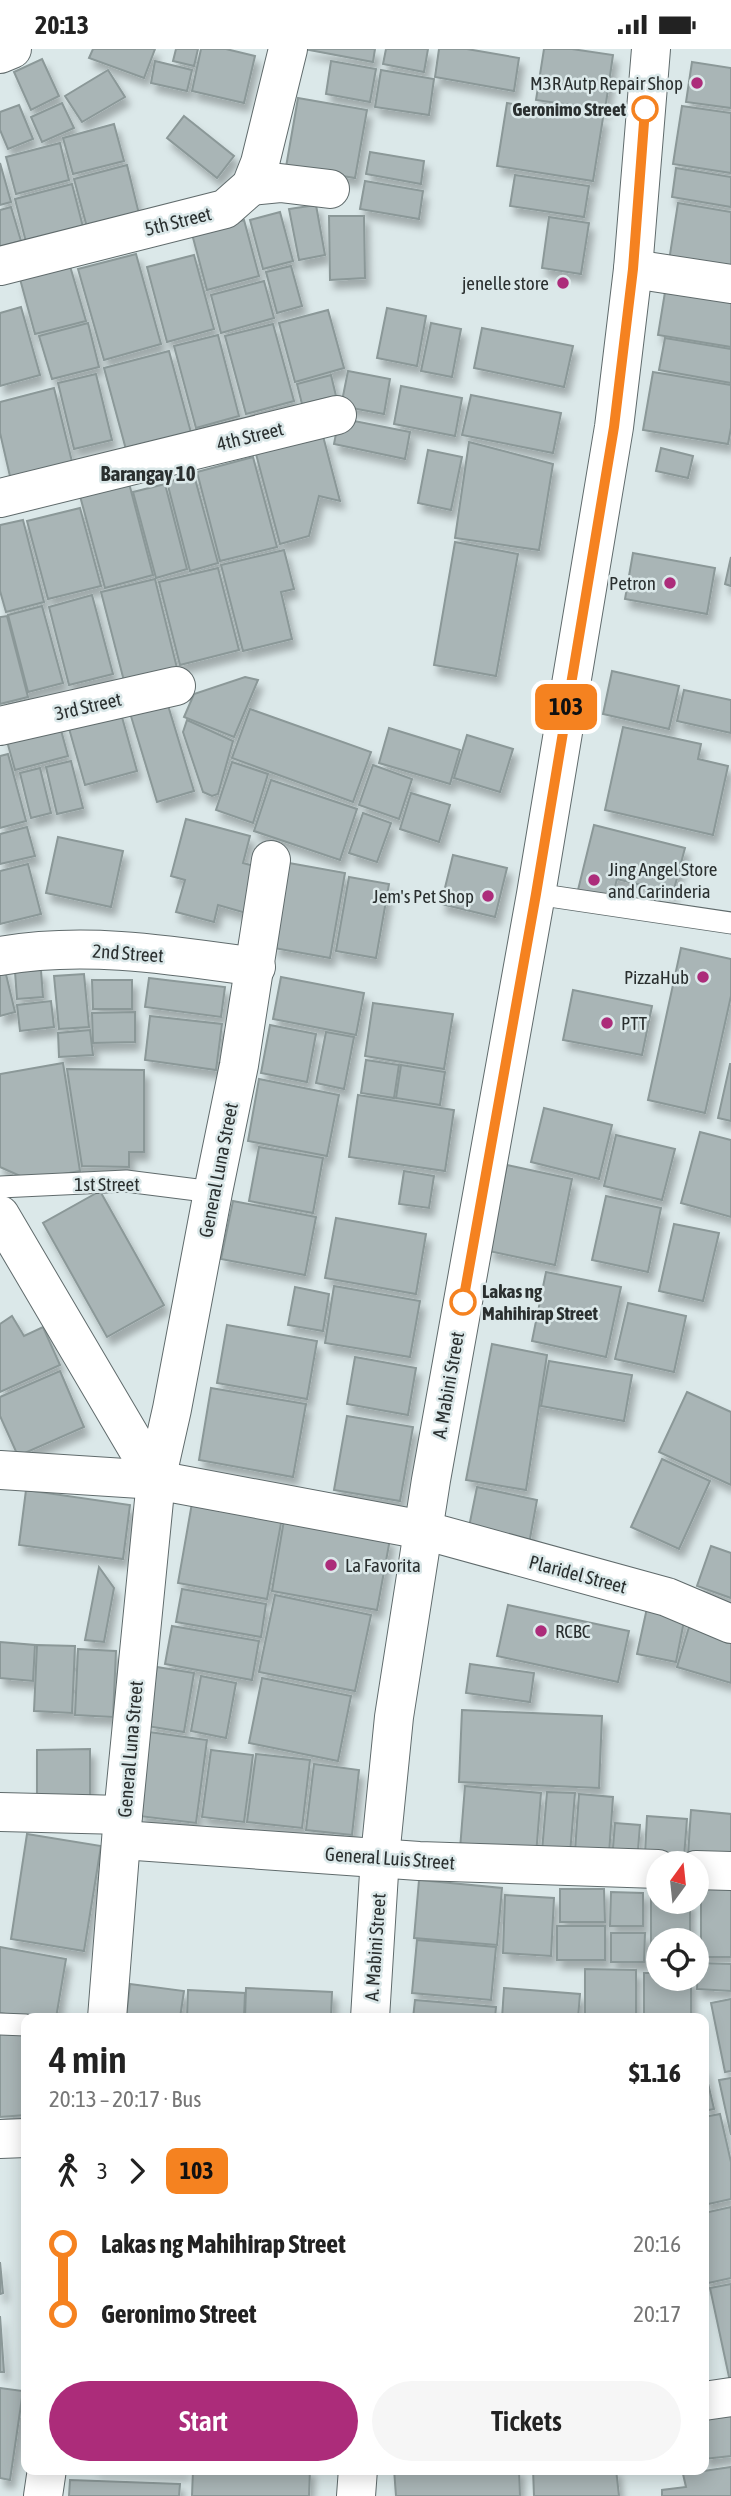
<!DOCTYPE html>
<html lang="en">
<head>
<meta charset="utf-8">
<style>
  :root { --surface:#fff; --page:#f6f6f6; --text:#222; --muted:#767676; --accent:#ac2c7a }
  body { margin:0; font-family:"Asap Condensed",sans-serif; background:var(--page); color:var(--text); height:100vh; display:flex; flex-direction:column; font-size:26px; white-space:nowrap }
  * { box-sizing:border-box; margin:0 }
  p { font-size:23px; color:var(--muted) }
  .icon { flex:none; width:38px; height:38px; fill:none; stroke:currentColor; stroke-width:2; stroke-linecap:round; stroke-linejoin:round }
  .map { position:relative; flex:1; overflow:hidden }
  .drawer { position:absolute; left:21px; top:1964px; width:688px; height:462px; display:flex; flex-direction:column; background:var(--surface); border-radius:14px; box-shadow:0 4px 18px #0003 }
  .drawer>* { flex:none }
  .badge { padding:0 14px; border-radius:10px; font-size:24px; line-height:46px }
  .needle { width:46px; rotate:15deg }
  .tools { position:absolute; left:646px; top:1802px; display:grid; gap:14px }
  .tools a { display:grid; place-items:center; width:63px; height:63px; border-radius:50%; background:var(--surface); box-shadow:0 4px 18px #0003; font-size:35px }
  .map>.badge { position:absolute; translate:-50% -50%; box-shadow:0 0 0 4px #fff }
  .legs { display:flex; align-items:center; gap:10px; height:77px; padding:0 28px; font-size:23px }
  .legs p { margin-inline-start:auto }
  .head { display:flex; align-items:center; justify-content:space-between; height:119px; padding:0 28px }
  h1 { font-size:38px; font-weight:600; line-height:52px }
  .cta { display:flex; gap:14px; margin-top:auto; padding:14px 28px }
  .cta a { flex:1; height:80px; border-radius:42px; background:var(--accent); color:#fff; font-size:28px; font-weight:600; line-height:80px; text-align:center }
  .cta a+a { background:var(--page); color:var(--text) }
  ul { padding:0 28px; list-style:none }
  li { display:flex; align-items:center; gap:24px; height:70px; font-size:26px }
  li i { display:grid; place-items:center; width:10px; height:100%; margin:0 9px; background:currentColor }
  li i::after { content:''; width:18px; height:18px; margin:-9px; border:5px solid; border-radius:50%; background:var(--surface) }
  li p { margin-inline-start:auto }
  li:first-child i { background:linear-gradient(#0000 50%,currentColor 0) }
  li:last-child i { background:linear-gradient(currentColor 50%,#0000 0) }
  .status { display:flex; justify-content:space-between; align-items:center; height:49px; padding:0 35px; background:var(--surface); direction:ltr }
  .status svg { height:19px; fill:currentColor }
  .map>svg:first-child { display:block }
</style>
</head>
<body>
<div class="status"><b>20:13</b><svg viewBox="0 0 49 12"><path d="M0 12V9h3v3zM5 12V6h3v6zM10 12V3h3v9zM15 12V0h3v12zM26 1h20v11H26zM47 4h2v5h-2z"/></svg></div>
<div class="map">
<svg width="731" height="2447" viewBox="0 0 731 2447">
  <defs>
    <filter id="shadow"><feDropShadow dx="4.5" dy="8" stdDeviation="3.5" flood-color="#0004"/></filter>
  </defs>
  <rect width="100%" height="100%" fill="#dbe8e9"/>
  <g fill="#a9b5b6" stroke="#8b9898" stroke-width="2" filter="url(#shadow)">
    <polygon points="93,0 155,0 144,29 89,9"/>
    <polygon points="176,0 198,0 194,17 173,12"/>
    <polygon points="201,0 226,0 255,7 244,54 192,42"/>
    <polygon points="304,0 375,0 373,13"/>
    <polygon points="386,0 428,0 424,23 383,15"/>
    <polygon points="439,0 467,0 519,9 514,42 435,28"/>
    <polygon points="544,0 572,0 613,6 605,61 536,51"/>
    <polygon points="42,10 59,47 31,61 14,23"/>
    <polygon points="155,12 192,21 187,42 151,34"/>
    <polygon points="331,12 376,20 370,53 326,45"/>
    <polygon points="692,13 731,19 731,59 686,53"/>
    <polygon points="108,21 125,48 82,73 65,47"/>
    <polygon points="381,21 434,30 429,66 375,58"/>
    <polygon points="298,49 367,61 355,129 286,118"/>
    <polygon points="62,54 74,79 42,93 31,68"/>
    <polygon points="507,54 603,69 593,132 497,117"/>
    <polygon points="19,56 33,90 8,100 0,81 0,63"/>
    <polygon points="682,57 731,64 731,124 673,115"/>
    <polygon points="184,67 234,107 217,129 167,89"/>
    <polygon points="114,75 124,112 73,125 63,89"/>
    <polygon points="60,94 69,131 16,145 6,108"/>
    <polygon points="370,103 424,112 421,135 366,125"/>
    <polygon points="0,114 11,153 0,156"/>
    <polygon points="127,116 140,169 88,182 74,130"/>
    <polygon points="676,119 731,128 731,158 672,148"/>
    <polygon points="515,126 589,137 584,168 510,157"/>
    <polygon points="365,132 423,142 419,170 360,160"/>
    <polygon points="72,135 83,178 26,193 15,150"/>
    <polygon points="678,154 731,163 731,222 669,212"/>
    <polygon points="316,156 325,206 299,211 289,160"/>
    <polygon points="11,158 21,192 0,198 0,161"/>
    <polygon points="280,163 293,212 263,220 250,171"/>
    <polygon points="329,167 364,167 365,229 330,231"/>
    <polygon points="549,168 589,174 581,225 542,219"/>
    <polygon points="244,171 259,227 207,241 192,185"/>
    <polygon points="136,205 161,295 104,311 78,220"/>
    <polygon points="194,206 214,280 167,293 147,218"/>
    <polygon points="70,217 86,272 35,285 20,230"/>
    <polygon points="291,217 302,257 277,264 266,223"/>
    <polygon points="264,232 274,269 221,284 211,246"/>
    <polygon points="666,237 731,248 731,298 658,286"/>
    <polygon points="21,258 40,326 0,337 0,264"/>
    <polygon points="387,259 426,267 417,317 377,309"/>
    <polygon points="328,261 344,319 295,333 279,274"/>
    <polygon points="88,274 99,318 52,330 39,287"/>
    <polygon points="431,274 461,280 452,328 421,322"/>
    <polygon points="273,275 294,352 246,365 225,287"/>
    <polygon points="482,279 573,297 564,338 474,319"/>
    <polygon points="218,286 239,367 196,379 174,297"/>
    <polygon points="665,289 731,300 731,334 659,321"/>
    <polygon points="169,302 193,391 128,408 104,319"/>
    <polygon points="348,322 390,330 384,365 341,357"/>
    <polygon points="653,323 731,336 731,379 728,395 643,381"/>
    <polygon points="96,325 112,391 74,400 58,334"/>
    <polygon points="331,326 336,347 302,355 297,335"/>
    <polygon points="401,337 462,349 455,387 394,375"/>
    <polygon points="54,339 74,421 12,436 0,384 0,353"/>
    <polygon points="471,346 561,364 553,404 462,386"/>
    <polygon points="339,369 410,383 405,410 334,395"/>
    <polygon points="323,387 340,452 319,447 309,487 280,495 256,405"/>
    <polygon points="469,393 553,415 539,501 455,489"/>
    <polygon points="661,399 693,407 688,429 656,422"/>
    <polygon points="428,401 462,408 451,461 418,454"/>
    <polygon points="253,408 277,498 220,512 197,423"/>
    <polygon points="194,426 218,514 190,522 167,433"/>
    <polygon points="129,434 153,526 105,539 80,447"/>
    <polygon points="165,435 187,520 156,529 133,443"/>
    <polygon points="80,459 101,537 48,550 27,472"/>
    <polygon points="23,471 44,553 6,563 0,542 0,476"/>
    <polygon points="455,493 518,505 496,627 434,616"/>
    <polygon points="284,501 294,540 281,543 292,590 243,602 221,516"/>
    <polygon points="633,504 715,519 707,565 625,550"/>
    <polygon points="731,508 731,537 725,535"/>
    <polygon points="218,519 239,601 180,616 159,533"/>
    <polygon points="155,530 177,619 124,632 101,543"/>
    <polygon points="92,546 113,625 69,636 49,558"/>
    <polygon points="42,557 63,634 28,643 8,566"/>
    <polygon points="7,567 28,648 0,655 0,568"/>
    <polygon points="612,622 679,637 669,680 603,665"/>
    <polygon points="245,628 258,631 234,688 184,668 194,645"/>
    <polygon points="684,641 731,651 731,684 677,672"/>
    <polygon points="167,653 194,742 157,753 130,664"/>
    <polygon points="250,660 371,703 353,753 232,709"/>
    <polygon points="120,661 137,722 85,736 68,676"/>
    <polygon points="58,670 68,707 15,721 5,685"/>
    <polygon points="187,671 233,692 218,745 212,747 203,743 183,683"/>
    <polygon points="623,678 701,695 698,710 728,717 713,786 605,761"/>
    <polygon points="389,679 460,701 450,735 379,714"/>
    <polygon points="467,686 513,700 500,743 454,729"/>
    <polygon points="8,705 26,772 0,779 0,707"/>
    <polygon points="71,712 83,759 57,765 46,718"/>
    <polygon points="232,713 268,725 253,774 216,761"/>
    <polygon points="373,716 412,730 399,770 359,756"/>
    <polygon points="40,719 51,764 31,769 20,724"/>
    <polygon points="271,731 357,760 340,811 254,782"/>
    <polygon points="411,744 450,756 439,793 400,780"/>
    <polygon points="363,764 391,774 377,813 349,804"/>
    <polygon points="186,770 250,787 243,814 258,818 246,864 218,856 214,873 176,863 185,831 171,827"/>
    <polygon points="594,776 685,799 673,844 617,830 612,850 578,841"/>
    <polygon points="27,778 35,807 0,815 0,785"/>
    <polygon points="58,788 123,802 111,858 46,844"/>
    <polygon points="453,806 507,819 495,868 441,855"/>
    <polygon points="289,814 345,824 330,909 274,899"/>
    <polygon points="28,815 41,865 0,875 0,822"/>
    <polygon points="349,828 389,835 376,909 336,902"/>
    <polygon points="681,899 731,910 731,947 705,1064 648,1051"/>
    <polygon points="4,917 15,963 0,967 0,918"/>
    <polygon points="41,921 43,948 17,950 15,923"/>
    <polygon points="84,925 89,978 59,980 54,927"/>
    <polygon points="281,928 364,944 356,986 273,970"/>
    <polygon points="149,929 225,938 221,968 145,958"/>
    <polygon points="92,931 132,931 132,960 93,960"/>
    <polygon points="573,941 652,957 642,1006 563,991"/>
    <polygon points="51,952 54,978 20,982 17,956"/>
    <polygon points="373,954 453,965 444,1020 365,1007"/>
    <polygon points="135,963 135,993 93,994 92,964"/>
    <polygon points="150,967 222,975 216,1021 145,1011"/>
    <polygon points="270,976 316,985 307,1033 261,1024"/>
    <polygon points="90,981 93,1006 59,1008 58,984"/>
    <polygon points="326,983 354,988 344,1040 316,1034"/>
    <polygon points="366,1011 399,1016 394,1049 361,1044"/>
    <polygon points="63,1014 80,1122 29,1131 0,1118 0,1025"/>
    <polygon points="730,1015 731,1015 731,1072 718,1069"/>
    <polygon points="401,1016 445,1023 440,1056 396,1049"/>
    <polygon points="67,1020 144,1021 144,1103 129,1103 129,1118 82,1117"/>
    <polygon points="259,1030 339,1046 327,1107 248,1092"/>
    <polygon points="358,1046 454,1061 445,1122 349,1108"/>
    <polygon points="544,1059 612,1076 599,1130 531,1113"/>
    <polygon points="700,1083 731,1091 731,1168 681,1154"/>
    <polygon points="616,1086 675,1100 662,1151 604,1137"/>
    <polygon points="259,1098 323,1109 313,1164 249,1152"/>
    <polygon points="507,1116 572,1130 555,1216 489,1202"/>
    <polygon points="404,1122 434,1127 429,1159 399,1155"/>
    <polygon points="100,1142 164,1256 107,1288 43,1174"/>
    <polygon points="606,1147 661,1159 648,1223 592,1211"/>
    <polygon points="233,1152 316,1168 305,1226 221,1210"/>
    <polygon points="336,1169 426,1185 416,1245 325,1229"/>
    <polygon points="674,1175 719,1184 703,1252 659,1242"/>
    <polygon points="546,1223 621,1238 606,1308 532,1292"/>
    <polygon points="334,1237 420,1252 410,1308 325,1294"/>
    <polygon points="295,1238 329,1245 323,1282 288,1276"/>
    <polygon points="628,1254 686,1267 674,1323 615,1310"/>
    <polygon points="12,1267 24,1287 43,1278 60,1316 0,1343 0,1275"/>
    <polygon points="227,1276 317,1292 307,1350 217,1334"/>
    <polygon points="492,1295 547,1306 526,1441 466,1431"/>
    <polygon points="355,1308 416,1319 408,1366 347,1355"/>
    <polygon points="549,1312 632,1326 624,1372 541,1357"/>
    <polygon points="60,1322 84,1378 18,1407 0,1367 0,1348"/>
    <polygon points="211,1339 306,1355 293,1428 199,1411"/>
    <polygon points="687,1343 731,1363 731,1436 659,1403"/>
    <polygon points="347,1367 413,1378 400,1452 334,1441"/>
    <polygon points="662,1410 710,1432 679,1500 631,1478"/>
    <polygon points="477,1438 537,1451 529,1495 468,1483"/>
    <polygon points="26,1441 130,1456 123,1510 19,1496"/>
    <polygon points="192,1454 282,1469 267,1550 178,1534"/>
    <polygon points="284,1471 390,1490 377,1561 272,1542"/>
    <polygon points="711,1497 731,1504 731,1549 697,1537"/>
    <polygon points="99,1518 114,1539 104,1593 85,1591"/>
    <polygon points="182,1540 266,1555 261,1588 176,1573"/>
    <polygon points="275,1546 371,1566 355,1642 259,1623"/>
    <polygon points="508,1556 629,1582 618,1633 497,1607"/>
    <polygon points="647,1559 685,1567 676,1613 637,1605"/>
    <polygon points="172,1577 259,1592 252,1631 165,1615"/>
    <polygon points="689,1578 731,1591 731,1634 677,1618"/>
    <polygon points="0,1593 35,1596 33,1632 0,1629"/>
    <polygon points="37,1596 75,1597 72,1664 34,1662"/>
    <polygon points="78,1600 116,1602 113,1668 75,1666"/>
    <polygon points="470,1615 534,1624 530,1653 466,1644"/>
    <polygon points="157,1618 194,1624 184,1683 147,1677"/>
    <polygon points="201,1627 236,1634 226,1689 191,1682"/>
    <polygon points="262,1629 351,1647 338,1712 249,1694"/>
    <polygon points="462,1661 602,1667 599,1739 459,1733"/>
    <polygon points="149,1683 207,1691 196,1774 139,1767"/>
    <polygon points="90,1700 90,1755 37,1755 37,1701"/>
    <polygon points="211,1701 253,1706 244,1773 202,1768"/>
    <polygon points="256,1705 310,1711 302,1779 247,1773"/>
    <polygon points="314,1715 359,1721 352,1786 306,1781"/>
    <polygon points="465,1737 541,1744 536,1806 460,1800"/>
    <polygon points="547,1743 575,1744 570,1805 542,1802"/>
    <polygon points="579,1745 613,1748 609,1805 575,1802"/>
    <polygon points="691,1761 731,1765 731,1809 688,1806"/>
    <polygon points="647,1767 687,1770 684,1808 645,1805"/>
    <polygon points="615,1774 640,1776 637,1813 612,1811"/>
    <polygon points="27,1785 101,1797 84,1902 11,1890"/>
    <polygon points="419,1831 502,1839 497,1896 414,1889"/>
    <rect x="701" y="1838" width="30" height="70"/>
    <polygon points="651,1839 658,1839 658,1853 690,1853 690,1892 658,1892 658,1905 651,1904"/>
    <polygon points="560,1840 604,1840 605,1873 560,1873"/>
    <polygon points="611,1843 643,1844 643,1877 610,1877"/>
    <polygon points="505,1846 554,1849 551,1907 503,1904"/>
    <rect x="557" y="1877" width="48" height="34"/>
    <polygon points="611,1884 645,1884 644,1913 611,1913"/>
    <polygon points="417,1891 496,1898 491,1951 412,1944"/>
    <polygon points="0,1898 66,1910 56,1969 27,1969 0,1964"/>
    <polygon points="698,1914 731,1915 731,1942 697,1940"/>
    <polygon points="585,1920 636,1921 636,1969 585,1969"/>
    <polygon points="644,1924 658,1924 658,1930 691,1930 691,1969 644,1969"/>
    <polygon points="130,1935 184,1942 180,1969 126,1969"/>
    <polygon points="246,1939 332,1943 331,1969 245,1969"/>
    <polygon points="504,1939 580,1945 578,1969 502,1969"/>
    <polygon points="188,1941 245,1944 244,1969 187,1969"/>
    <polygon points="731,1950 731,2022 725,2023 711,1954"/>
    <polygon points="415,1951 496,1958 495,1969 413,1969"/>
    <polygon points="0,1982 26,1984 26,2066 0,2068"/>
    <polygon points="704,2017 714,2060 704,2062"/>
    <polygon points="731,2029 731,2086 719,2031"/>
    <polygon points="720,2065 731,2113 731,2150 704,2156 704,2068"/>
    <polygon points="731,2158 731,2229 704,2235 704,2164"/>
    <polygon points="0,2213 3,2244 0,2245"/>
    <polygon points="731,2235 731,2328 729,2328 710,2239"/>
    <polygon points="0,2267 4,2323 0,2323"/>
    <polygon points="0,2339 23,2342 10,2431 0,2429"/>
    <polygon points="731,2366 731,2407 704,2410 704,2369"/>
    <polygon points="731,2418 731,2447 662,2447 662,2441 686,2438 683,2425"/>
    <polygon points="94,2420 184,2420 184,2422"/>
    <polygon points="193,2420 310,2420 309,2447 192,2447"/>
    <polygon points="394,2420 519,2420 520,2447 396,2447"/>
    <polygon points="533,2420 616,2420 619,2447 534,2447"/>
    <polygon points="70,2431 180,2435 179,2447 69,2447"/>
  </g>
  <g fill="none" stroke-linecap="round" stroke-linejoin="round">
    <defs>
      <g id="service">
        <polyline points="536,845 731,874"/>
        <polyline points="0,1138 126,1132 213,1143"/>
        <polyline points="0,1975 26,1976"/>
      </g>
      <g id="minor">
        <polyline points="0,5 12,0"/>
        <polyline points="251,137 280,134 330,140"/>
        <polyline points="0,217 225,160 251,137 260,114 288,0"/>
        <polyline points="633,220 731,235"/>
        <polyline points="0,449 337,366"/>
        <polyline points="0,677 176,637"/>
        <path d="M0 907C85 892 171 906 256 918"/>
        <polyline points="0,1166 156,1431"/>
        <polyline points="423,1481 667,1548 731,1575"/>
        <polyline points="0,1763 123,1766"/>
        <polyline points="122,1791 419,1812 658,1820"/>
        <polyline points="696,1821 731,1822"/>
        <polyline points="107,1969 123,1766 156,1431 172,1360 213,1143 239,1016 271,811"/>
        <polyline points="0,2090 26,2089"/>
        <polyline points="704,2352 731,2348"/>
        <polyline points="43,2447 47,2420"/>
      </g>
      <polyline id="tertiary" points="0,1421 156,1431 423,1481"/>
      <g id="secondary">
        <polyline points="370,1969 380,1808 394,1668 431,1431 536,845 614,378 633,220 651,0"/>
        <polyline points="356,2447 358,2420"/>
      </g>
    </defs>
    <use href="#service" stroke="#606b6c" stroke-width="23"/>
    <use href="#minor" stroke="#606b6c" stroke-width="40"/>
    <use href="#tertiary" stroke="#606b6c" stroke-width="40"/>
    <use href="#secondary" stroke="#606b6c" stroke-width="40"/>
    <use href="#service" stroke="#fff" stroke-width="21"/>
    <use href="#minor" stroke="#fff" stroke-width="38"/>
    <use href="#tertiary" stroke="#fff" stroke-width="38"/>
    <use href="#secondary" stroke="#fff" stroke-width="38"/>
  </g>
  <g fill="none" stroke-linecap="round" stroke-linejoin="round">
    <defs>
      <polyline id="line-1" points="463,1253 536,845 614,378 633,220 645,60"/>
    </defs>
    <use href="#line-1" stroke="#fff" stroke-width="16"/>
    <use href="#line-1" stroke="#f58220" stroke-width="10"/>
  </g>
  <g fill="#ac2c7a" stroke="#dbe8e9" stroke-width="2.5">
    <circle cx="697" cy="34" r="7"/>
    <circle cx="563" cy="234" r="7"/>
    <circle cx="670" cy="534" r="7"/>
    <circle cx="594" cy="831" r="7"/>
    <circle cx="488" cy="847" r="7"/>
    <circle cx="703" cy="928" r="7"/>
    <circle cx="607" cy="974" r="7"/>
    <circle cx="331" cy="1516" r="7"/>
    <circle cx="541" cy="1582" r="7"/>
  </g>
  <g fill="#fff" stroke="#f58220" stroke-width="3.5">
    <circle cx="645" cy="60" r="12"/>
    <circle cx="463" cy="1253" r="12"/>
  </g>
  <g text-anchor="middle" stroke-width="5" stroke-linejoin="round" paint-order="stroke">
    <g font-size="19" fill="#2a2f2f" stroke="#dbe8e9" text-anchor="end">
      <text x="683" y="41">M3R Autp Repair Shop</text>
      <text x="549" y="241">jenelle store</text>
      <text x="656" y="541">Petron</text>
      <text x="608" y="827" text-anchor="start">Jing Angel Store<tspan x="608" dy="22">and Carinderia</tspan></text>
      <text x="474" y="854">Jem's Pet Shop</text>
      <text x="689" y="935">PizzaHub</text>
      <text x="621" y="981" text-anchor="start">PTT</text>
      <text x="345" y="1523" text-anchor="start">La Favorita</text>
      <text x="555" y="1589" text-anchor="start">RCBC</text>
    </g>
    <g font-size="19" font-weight="bold" fill="#2a2f2f" stroke="#dbe8e9" text-anchor="end">
      <text x="626" y="67">Geronimo Street</text>
      <text x="482" y="1249" text-anchor="start">Lakas ng<tspan x="482" dy="22">Mahihirap Street</tspan></text>
    </g>
    <g font-size="19" fill="#2a2f2f" stroke="#dbe8e9">
      <text transform="translate(178 172) rotate(-14)" y="7">5th Street</text>
      <text transform="translate(250 387) rotate(-14)" y="7">4th Street</text>
      <text transform="translate(88 657) rotate(-13)" y="7">3rd Street</text>
      <text transform="translate(128 904) rotate(4)" y="7">2nd Street</text>
      <text transform="translate(218 1121) rotate(-79)" y="7">General Luna Street</text>
      <text x="107" y="1142">1st Street</text>
      <text transform="translate(448 1336) rotate(-80)" y="7">A. Mabini Street</text>
      <text transform="translate(578 1525) rotate(15)" y="7">Plaridel Street</text>
      <text transform="translate(130 1700) rotate(-85)" y="7">General Luna Street</text>
      <text transform="translate(390 1809) rotate(4)" y="7">General Luis Street</text>
      <text transform="translate(375 1898) rotate(-86)" y="7">A. Mabini Street</text>
    </g>
    <g font-size="21" font-weight="bold" fill="#2a2f2f" stroke="#dbe8e9">
      <text x="148" y="432">Barangay 10</text>
    </g>
  </g>
</svg>
<div class="tools">
<a><svg class="needle" viewBox="-14 -14 28 28"><path d="M0-13l5 13h-10z" fill="#e53935"/><path d="M0 13l5-13h-10z" fill="#767676"/></svg></a>
<a><svg class="icon" aria-label="locate" viewBox="0 0 24 24"><circle cx="12" cy="12" r="6"/><path d="M12 2v4M12 18v4M2 12h4M18 12h4"/></svg></a>
</div>
<b class="badge" style="left:566px;top:658px;background:#f58220;color:#111">103</b>
<section class="drawer">
<div class="head"><div><h1>4 min</h1><p>20:13 – 20:17 · Bus</p></div><b>$1.16</b></div>
<div class="legs"><svg class="icon" aria-label="walk" viewBox="0 0 24 24"><circle cx="13" cy="4" r="2"/><path d="M13 8l-2 6 4 7M11 14l-3 7M7 12l3-4h3l4 4"/></svg>3<svg class="icon" aria-label="forward" viewBox="0 0 24 24"><path d="M9 5l7 7-7 7"/></svg><b class="badge" style="background:#f58220;color:#111">103</b></div>
<ul>
<li><i style="color:#f58220"></i><b>Lakas ng Mahihirap Street</b><p>20:16</p></li>
<li><i style="color:#f58220"></i><b>Geronimo Street</b><p>20:17</p></li>
</ul>
<div class="cta"><a>Start</a><a>Tickets</a></div>
</section>
</div>
</body>
</html>
